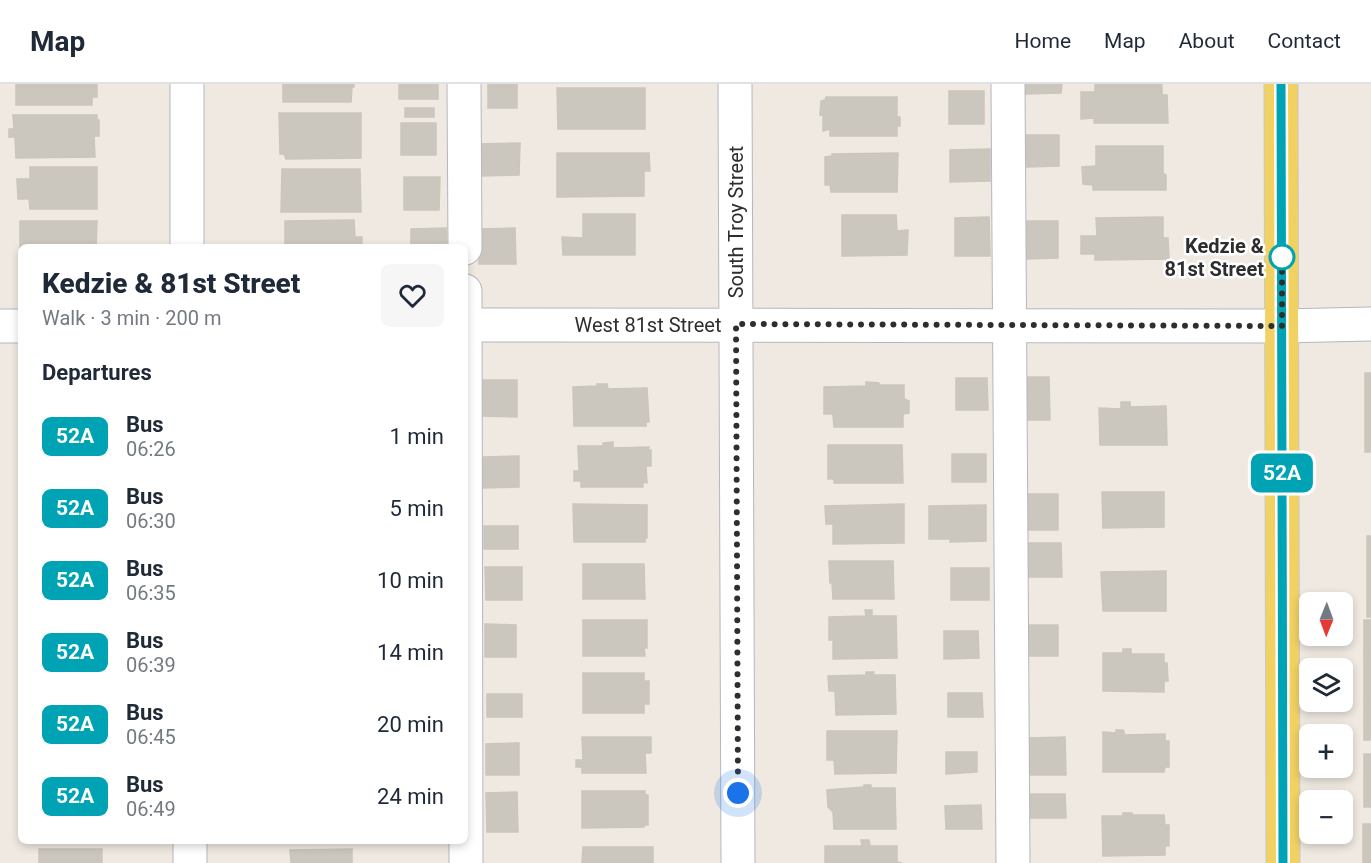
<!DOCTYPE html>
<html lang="en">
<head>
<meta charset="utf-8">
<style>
  :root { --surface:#fff; --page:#f6f6f7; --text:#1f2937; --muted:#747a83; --line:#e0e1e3 }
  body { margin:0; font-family:Roboto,sans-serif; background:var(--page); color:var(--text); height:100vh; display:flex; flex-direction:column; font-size:22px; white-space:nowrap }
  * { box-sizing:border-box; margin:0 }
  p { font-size:20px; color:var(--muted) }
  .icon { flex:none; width:33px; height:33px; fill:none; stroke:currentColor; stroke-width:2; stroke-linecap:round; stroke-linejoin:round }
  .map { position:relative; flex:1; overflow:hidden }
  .details { position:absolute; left:18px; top:160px; width:450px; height:600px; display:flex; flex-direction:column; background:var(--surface); border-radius:9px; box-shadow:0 3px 9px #0003 }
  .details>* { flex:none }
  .badge { padding:0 12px; border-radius:9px; font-size:21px; line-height:39px }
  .needle { width:39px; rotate:181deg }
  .buttons { position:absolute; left:1299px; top:508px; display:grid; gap:12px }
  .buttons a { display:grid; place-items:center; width:54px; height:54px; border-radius:9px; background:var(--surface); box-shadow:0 3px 9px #0003; font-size:30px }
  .you { position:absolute; width:30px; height:30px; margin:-15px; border:4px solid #fff; border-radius:50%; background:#1a73e8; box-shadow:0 0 0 9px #1a73e833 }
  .map>.badge { position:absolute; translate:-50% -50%; box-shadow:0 0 0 3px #fff }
  h2 { padding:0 24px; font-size:22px; line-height:54px }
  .round { display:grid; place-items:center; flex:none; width:63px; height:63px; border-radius:9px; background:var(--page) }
  .head { display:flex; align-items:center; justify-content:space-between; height:102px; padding:0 24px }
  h1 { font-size:28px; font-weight:800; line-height:45px }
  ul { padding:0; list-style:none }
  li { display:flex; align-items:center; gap:18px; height:72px; padding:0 24px }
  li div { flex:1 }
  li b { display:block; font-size:22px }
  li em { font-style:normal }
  li .badge { min-width:66px; font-weight:700; text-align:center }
  header { display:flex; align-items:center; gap:36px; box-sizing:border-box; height:84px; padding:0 30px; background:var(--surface); border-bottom:2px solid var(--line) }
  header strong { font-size:28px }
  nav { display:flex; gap:33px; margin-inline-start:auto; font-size:21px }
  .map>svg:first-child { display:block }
</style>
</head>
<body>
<header>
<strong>Map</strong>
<nav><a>Home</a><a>Map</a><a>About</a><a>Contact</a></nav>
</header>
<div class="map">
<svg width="1371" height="779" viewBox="0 0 1371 779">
  <rect width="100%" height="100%" fill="#efe9e1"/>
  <g fill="#cbc7bf" stroke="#cbc5ba" stroke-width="1.5">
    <polygon points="16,0 97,0 97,13 92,13 92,21 16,21"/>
    <polygon points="283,0 354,0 354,3 352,3 351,18 283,18"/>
    <rect x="399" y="0" width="39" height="15"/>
    <rect x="488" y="0" width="29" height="24"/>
    <polygon points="1024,0 1062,0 1061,9 1025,10"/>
    <polygon points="1095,0 1162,0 1162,11 1167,11 1168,39 1094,39 1094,34 1081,35 1081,8 1095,8"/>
    <polygon points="557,4 645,4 645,45 558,45"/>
    <rect x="949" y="7" width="35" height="33"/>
    <polygon points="826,13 897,13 897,33 900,33 900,42 897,42 897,52 830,52 830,45 823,47 823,31 820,31 821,17 825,16"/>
    <rect x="405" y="24" width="29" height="9"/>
    <polygon points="279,29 361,29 361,74 286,75 284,70 280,70"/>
    <polygon points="13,31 97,31 97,36 99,36 99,52 94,52 95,73 16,74 15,53 9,53 9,45 14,45"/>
    <rect x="401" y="39" width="35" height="32"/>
    <polygon points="1026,51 1059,51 1059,82 1027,83"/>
    <polygon points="520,59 519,91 480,92 480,60"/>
    <polygon points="1096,62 1163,62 1163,89 1166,91 1166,106 1093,106 1093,101 1083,100 1082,83 1096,82"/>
    <polygon points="990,65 990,97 950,98 950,66"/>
    <polygon points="557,69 649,69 650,87 644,87 644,112 557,113"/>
    <polygon points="898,69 897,108 831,108 830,101 825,101 825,73 832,72 832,70"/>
    <polygon points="30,83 97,83 97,125 30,125 29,115 18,115 17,95 30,95"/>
    <polygon points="282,85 360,85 361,128 281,128"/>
    <polygon points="404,93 440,93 439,126 404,126"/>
    <polygon points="583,130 635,130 635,171 563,171 562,153 583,154"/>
    <polygon points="842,131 896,131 897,147 908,146 907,171 842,172"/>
    <polygon points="989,133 990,172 955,172 955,134"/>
    <polygon points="1163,133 1163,154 1168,154 1169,175 1095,176 1095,170 1081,170 1081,152 1097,152 1096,134"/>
    <polygon points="354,136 355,153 362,153 362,164 285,164 285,137"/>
    <polygon points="20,137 97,137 96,164 21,164 20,178"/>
    <polygon points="1024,137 1058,137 1058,174 1024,175"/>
    <polygon points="446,144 447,164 411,164 411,145"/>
    <polygon points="515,144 516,180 479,180 480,145"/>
    <rect x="1365" y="289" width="6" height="79"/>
    <polygon points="1025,293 1049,293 1050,336 1025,336"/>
    <polygon points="956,294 987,294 988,326 956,326"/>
    <polygon points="483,296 517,296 517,333 483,332"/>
    <polygon points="866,298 879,299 879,301 904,301 904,315 909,317 909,329 903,330 903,343 834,343 833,330 824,330 824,303 866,302"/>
    <polygon points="597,300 607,300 608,305 647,304 649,338 646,338 646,342 574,342 573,303 597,302"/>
    <polygon points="1121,318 1130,318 1130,323 1166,322 1167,361 1100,361 1099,324 1121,325"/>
    <polygon points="613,358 613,364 649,363 648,366 651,366 651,382 646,382 647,399 643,398 643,403 581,403 581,397 574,397 574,387 579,387 578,362 603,362 603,359"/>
    <polygon points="828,361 902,361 903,399 834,399 834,395 828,395"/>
    <rect x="952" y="370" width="34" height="28"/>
    <polygon points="519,372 519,403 483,404 483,373"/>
    <polygon points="1102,408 1164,408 1164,443 1103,444"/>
    <polygon points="1025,410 1058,410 1058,446 1026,446"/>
    <polygon points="573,420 647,421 647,454 645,454 645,458 574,458"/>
    <polygon points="904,420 904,459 833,460 833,440 826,440 825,422"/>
    <polygon points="986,421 986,457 950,458 950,455 929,455 929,422"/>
    <rect x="484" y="442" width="34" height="23"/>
    <rect x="1367" y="452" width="4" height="81"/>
    <polygon points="1027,459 1061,459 1062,493 1028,493"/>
    <polygon points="829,477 893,477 894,515 833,515 832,499 830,499"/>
    <polygon points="583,480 644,480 645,515 583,515"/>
    <polygon points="485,483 522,483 522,516 486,516"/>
    <rect x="951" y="484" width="38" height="32"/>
    <polygon points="1166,487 1166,527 1103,527 1101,488"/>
    <polygon points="865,526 872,526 872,532 896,532 897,574 833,575 833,556 829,556 829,533 866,532"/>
    <polygon points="583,536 647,536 647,564 644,564 645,572 583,572"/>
    <rect x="1364" y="536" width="7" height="35"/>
    <polygon points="485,540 516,541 516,573 485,573"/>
    <rect x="1026" y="541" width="32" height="31"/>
    <polygon points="944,547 978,547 979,574 944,575"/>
    <polygon points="1123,565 1131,565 1131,570 1164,570 1164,579 1167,579 1168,597 1164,597 1164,608 1103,607 1103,569 1123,569"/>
    <rect x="1364" y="571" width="7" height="44"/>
    <polygon points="866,588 874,588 873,591 895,591 896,630 836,631 835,607 829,607 828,592 866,591"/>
    <polygon points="583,589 644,589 644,597 649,597 649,620 644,620 644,629 583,629"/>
    <polygon points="948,609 982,609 983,633 948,633"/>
    <rect x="487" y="610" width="35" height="23"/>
    <rect x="1364" y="615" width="7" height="41"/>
    <polygon points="1116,646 1123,646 1125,651 1165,650 1165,657 1169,657 1169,683 1165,683 1164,688 1103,688 1103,648 1116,649"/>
    <polygon points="827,647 897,647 896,689 835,690 834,676 827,676"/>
    <polygon points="582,653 651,653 651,669 645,669 646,689 582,689 582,683 576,683 576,676 583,676"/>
    <polygon points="1065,653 1066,691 1030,691 1029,654"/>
    <polygon points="519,659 519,691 486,691 486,660"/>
    <polygon points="946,668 977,668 977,688 946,690"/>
    <rect x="1364" y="670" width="7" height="53"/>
    <polygon points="864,701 871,701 871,704 895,704 896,745 834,745 833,728 828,723 827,706 864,703"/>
    <polygon points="582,707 645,707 645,711 648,711 648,741 644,741 644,743 582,744"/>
    <polygon points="517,708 518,748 487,748 486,709"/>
    <polygon points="1031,710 1065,710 1066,734 1030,734"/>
    <polygon points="981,721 982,745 946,745 945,722"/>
    <polygon points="1123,729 1132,729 1132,731 1164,731 1165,741 1169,741 1169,762 1165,762 1165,771 1103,772 1102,732 1123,732"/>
    <rect x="1363" y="740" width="8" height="39"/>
    <polygon points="861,756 869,756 870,762 897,762 897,778 902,779 825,779 825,762 862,762"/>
    <polygon points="583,763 653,763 653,779 582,779"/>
    <rect x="39" y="765" width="63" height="14"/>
    <polygon points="352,765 352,779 291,779 290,766"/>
  </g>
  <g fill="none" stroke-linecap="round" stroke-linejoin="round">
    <defs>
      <g id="minor">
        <polyline points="464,0 465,164"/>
        <polyline points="735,0 738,779"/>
        <polyline points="1008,0 1013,779"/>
        <polyline points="187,164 187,0"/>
        <polyline points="465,207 466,779"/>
        <polyline points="465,241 1282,242 1371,240"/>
        <polyline points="0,242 21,242"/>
        <polyline points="190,758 190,779"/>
      </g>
      <polyline id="major" points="1281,0 1283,779"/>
    </defs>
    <use href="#minor" stroke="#b4b7c1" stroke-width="35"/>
    <use href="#major" stroke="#c9c9c9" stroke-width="35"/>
    <use href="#minor" stroke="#fff" stroke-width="33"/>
    <use href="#major" stroke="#f2d163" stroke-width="33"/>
  </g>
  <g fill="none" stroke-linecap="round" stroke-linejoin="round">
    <defs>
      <polyline id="line" points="1281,0 1283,779"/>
    </defs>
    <use href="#line" stroke="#fff" stroke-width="14"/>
    <use href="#line" stroke="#00a3b4" stroke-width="9"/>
    <polyline stroke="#2e2e2e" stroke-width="6" stroke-dasharray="0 10.8" points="738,709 736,240 1282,242 1282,167 1282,173"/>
  </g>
  <circle fill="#fff" stroke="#00a3b4" stroke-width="3" cx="1282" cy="173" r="12"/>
  <g text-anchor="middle" stroke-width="5" stroke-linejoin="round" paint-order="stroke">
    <g font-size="20" fill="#2e2e2e" stroke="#fff">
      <text transform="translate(736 138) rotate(-90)" y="7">South Troy Street</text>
      <text x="648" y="248">West 81st Street</text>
    </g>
    <g font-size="20" font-weight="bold" fill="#2e2e2e" stroke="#fff" text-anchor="end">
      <text x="1264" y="169">Kedzie &amp;<tspan x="1264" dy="23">81st Street</tspan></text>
    </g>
  </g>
</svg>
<div class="buttons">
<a><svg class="needle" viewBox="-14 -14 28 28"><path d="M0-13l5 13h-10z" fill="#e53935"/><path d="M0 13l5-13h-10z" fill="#747a83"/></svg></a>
<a><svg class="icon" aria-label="layers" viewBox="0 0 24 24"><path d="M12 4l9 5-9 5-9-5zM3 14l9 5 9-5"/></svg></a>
<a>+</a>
<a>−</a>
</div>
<div class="you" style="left:738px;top:709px"></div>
<b class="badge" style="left:1282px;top:389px;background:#00a3b4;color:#fff">52A</b>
<section class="details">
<div class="head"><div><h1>Kedzie &amp; 81st Street</h1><p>Walk · 3 min · 200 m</p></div><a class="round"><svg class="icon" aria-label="heart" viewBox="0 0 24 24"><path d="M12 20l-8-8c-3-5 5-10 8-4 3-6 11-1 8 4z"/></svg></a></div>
<h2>Departures</h2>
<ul>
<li><span class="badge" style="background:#00a3b4;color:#fff">52A</span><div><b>Bus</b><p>06:26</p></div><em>1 min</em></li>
<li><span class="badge" style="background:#00a3b4;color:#fff">52A</span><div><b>Bus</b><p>06:30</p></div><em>5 min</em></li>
<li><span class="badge" style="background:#00a3b4;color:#fff">52A</span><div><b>Bus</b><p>06:35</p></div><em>10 min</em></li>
<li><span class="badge" style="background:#00a3b4;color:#fff">52A</span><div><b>Bus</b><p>06:39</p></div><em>14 min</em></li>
<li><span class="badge" style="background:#00a3b4;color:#fff">52A</span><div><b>Bus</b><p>06:45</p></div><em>20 min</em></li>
<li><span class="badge" style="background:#00a3b4;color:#fff">52A</span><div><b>Bus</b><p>06:49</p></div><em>24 min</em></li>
</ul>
</section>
</div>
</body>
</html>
